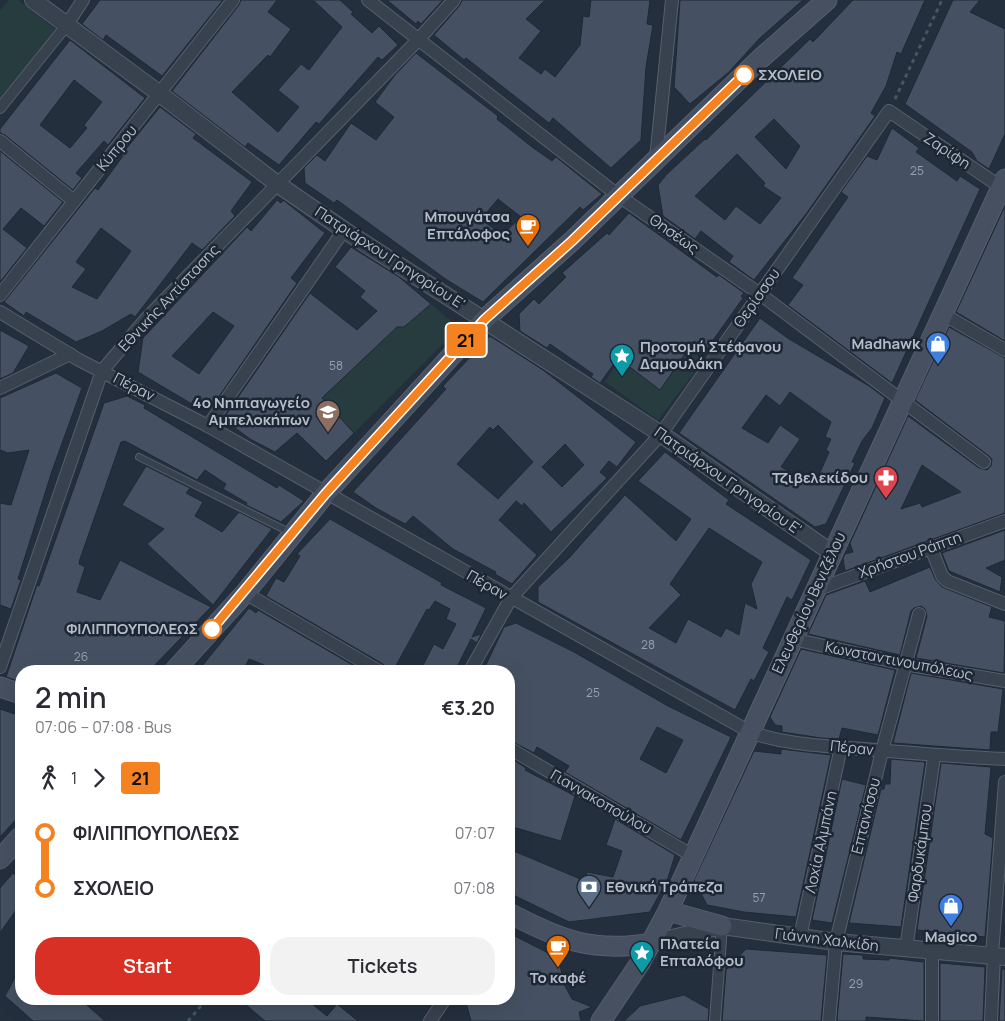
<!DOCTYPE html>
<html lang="en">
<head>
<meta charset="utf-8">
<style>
  :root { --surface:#fff; --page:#f2f2f3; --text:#2b2b33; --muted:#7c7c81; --accent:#d93025 }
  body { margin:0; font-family:Manrope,sans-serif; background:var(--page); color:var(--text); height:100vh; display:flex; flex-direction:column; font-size:19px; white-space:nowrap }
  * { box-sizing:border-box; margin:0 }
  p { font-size:16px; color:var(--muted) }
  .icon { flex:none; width:28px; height:28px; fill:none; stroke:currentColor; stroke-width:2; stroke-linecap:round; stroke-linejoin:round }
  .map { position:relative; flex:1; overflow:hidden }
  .drawer { position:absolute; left:15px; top:665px; width:500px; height:340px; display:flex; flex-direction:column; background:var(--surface); border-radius:20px; box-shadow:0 5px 20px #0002 }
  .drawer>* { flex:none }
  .badge { padding:0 10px; border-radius:4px; font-size:18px; line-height:32px }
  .map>.badge { position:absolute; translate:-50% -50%; box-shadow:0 0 0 2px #fff }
  .legs { display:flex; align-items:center; gap:8px; height:55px; padding:0 20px; font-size:16px }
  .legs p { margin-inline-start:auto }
  .headline { display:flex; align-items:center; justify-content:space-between; height:85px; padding:0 20px }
  h1 { font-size:28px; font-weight:600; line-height:38px }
  .action { display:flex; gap:10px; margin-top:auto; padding:10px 20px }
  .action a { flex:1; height:58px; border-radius:20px; background:var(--accent); color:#fff; font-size:20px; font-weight:600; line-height:58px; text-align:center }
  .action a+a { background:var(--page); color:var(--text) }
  ul { padding:0 20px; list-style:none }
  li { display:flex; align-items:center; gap:18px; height:55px; font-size:19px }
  li i { display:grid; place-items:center; width:8px; height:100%; margin:0 6px; background:currentColor }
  li i::after { content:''; width:12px; height:12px; margin:-6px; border:4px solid; border-radius:50%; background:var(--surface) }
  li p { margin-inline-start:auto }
  li:first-child i { background:linear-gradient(#0000 50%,currentColor 0) }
  li:last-child i { background:linear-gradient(currentColor 50%,#0000 0) }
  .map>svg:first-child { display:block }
</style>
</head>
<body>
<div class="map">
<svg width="1005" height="1021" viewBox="0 0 1005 1021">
  <rect width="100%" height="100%" fill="#242f3e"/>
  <g fill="#263c3f">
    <polygon points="9,0 18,0 56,30 0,104 0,11"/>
    <polygon points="431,304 459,328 354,433 322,398 397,327 404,327"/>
    <polygon points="688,349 704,360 658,420 605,382 619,360 660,389"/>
  </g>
  <g fill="#455162" stroke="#1f2835" fill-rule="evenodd">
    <polygon points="100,0 223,0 162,76 106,35 103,40 82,24"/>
    <polygon points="241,0 277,0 268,12 291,29 270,57 268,55 232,92 278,132 299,107 278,90 301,64 309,70 342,27 313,0 340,0 353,12 351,14 372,33 379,26 398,45 382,60 378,57 319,124 316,122 279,165 248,143 245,147 172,91 239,5"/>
    <polygon points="387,0 443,0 421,24 418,21 416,24"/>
    <polygon points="462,0 545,0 526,19 541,31 519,58 541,74 545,69 555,77 580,45 583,16 589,17 591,0 650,0 647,24 653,25 646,67 641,140 611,168 553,118 549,123 466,58 464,60 434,35 460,5"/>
    <polygon points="680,0 803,0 759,39 729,72 690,104 674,87"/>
    <path d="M853 0H925L901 54 897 52 886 86 871 113 875 116 806 214 754 280 729 262 733 256 701 231 695 239 663 216 658 185 667 174 705 139 706 140 810 39 813 42ZM774 119 800 146 786 169 755 137ZM737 154 765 183 763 186 781 198 760 224 736 206 725 220 695 196Z"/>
    <polygon points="953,0 980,0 970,12 1005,29 1005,134 989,169 977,161 972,152 905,104"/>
    <path d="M70 40 145 98 108 145 104 141 76 173 82 178 73 190 5 135 0 133V129ZM74 80 102 102 84 125 87 128 70 148 40 125Z"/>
    <path d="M416 53 498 116 497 119 532 147 552 161 556 157 602 194 583 210 580 207 483 302 447 280 337 200 334 203 305 183 304 168 317 155 325 161 351 123 376 140 394 117 375 102 395 75ZM498 199 521 217 502 235 481 219Z"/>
    <path d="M160 107 196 134 193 138 252 182 231 211 235 216 202 250 192 243 135 317 131 314 102 331 76 342 26 312 24 316 4 302 95 188 98 190 123 156 121 155ZM101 228 131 251 97 299 72 287 86 269 76 262Z"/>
    <polygon points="892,128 919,148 916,152 957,181 960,176 980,189 892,383 788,305 803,285 792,278 848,197 841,192 867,156 877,160"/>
    <polygon points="0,151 63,202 44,226 21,208 3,229 27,248 0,282"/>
    <path d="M277 200 281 203 283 200 325 233 291 278 297 283 209 411 204 407 202 410 138 372 143 338 247 227 251 231ZM213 312 234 326 199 374 172 356Z"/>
    <polygon points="1005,206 1005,341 956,312"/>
    <polygon points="629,213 717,277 719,275 744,293 741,296 743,298 706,350 694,341 660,390 618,358 600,383 591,377 593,374 550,344 547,348 520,331 519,314 534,299 539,304 566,277 562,273 607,233 609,235"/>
    <polygon points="351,247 399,277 431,304 404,327 397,327 322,398 354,433 326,461 297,433 275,452 250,439 223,419 310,293 357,330 377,311 360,297 365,291 335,267"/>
    <path d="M760 318 789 339 869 386 885 398 872 428 862 441 852 462 855 463 826 524 815 527 679 433ZM790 392 831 422 825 437 831 439 826 450 829 452 815 484 781 467 800 439 780 425 768 443 742 428 766 395 780 406Z"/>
    <path d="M949 327 1005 358V513L845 571 843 559 845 554 853 552 850 543 908 416 979 468 987 470 991 466 992 459 989 456 915 400ZM922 465 961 492 922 507 920 503 901 509Z"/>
    <polygon points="0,330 29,346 13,373 0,379"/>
    <path d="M490 336 543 370 636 442 617 467 609 461 600 472 607 478 551 532 524 503 522 506 516 501 499 520 537 555 512 584 495 574 496 572 453 549 413 516 405 524 376 508 353 492 446 389 443 386ZM498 425 533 462 498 499 457 464 490 427 493 430ZM565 444 584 465 562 487 542 467Z"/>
    <polygon points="56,373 82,388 52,471 18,579 21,580 11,609 0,605 0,503 11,505 29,450 8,453 0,450 0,398"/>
    <polygon points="127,396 145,405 144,408 277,488 279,485 304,501 281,522 246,505 247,503 223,489 226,484 205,470 197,480 125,441 121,442 80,559 79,564 85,567 77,592 100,600 120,560 211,607 149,671 21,671 21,682 6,677 37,585 39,586 104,403"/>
    <path d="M665 452 729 500 726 504 811 560 792 600 787 597 763 648 769 652 754 681 751 679 735 710 538 602V587L569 558 625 495 676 541 691 519 638 481ZM709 528 762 562 751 584 757 609 745 603 739 635 726 628 721 637 688 619 676 643 649 628 681 595 670 584Z"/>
    <polygon points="146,466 190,488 186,493 203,502 195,516 222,532 239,512 272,529 213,605 147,544 164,529 122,505"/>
    <polygon points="330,519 442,583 441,585 486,608 472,637 481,634 477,643 471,639 455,671 420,671 434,644 443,649 456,624 446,619 450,609 435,601 429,610 427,609 393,671 387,671 383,664 266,596 276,578 284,582 300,556 297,554"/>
    <polygon points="1005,530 1005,560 986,568 1002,577 1000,592 949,571 942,553"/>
    <polygon points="930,567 935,579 942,587 992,607 989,617 1005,621 1004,673 916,658 927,616 925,609 921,606 914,608 911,611 900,655 808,634 826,595 865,581 870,592"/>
    <polygon points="249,608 256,613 258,610 363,671 279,671 249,659 243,671 198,671"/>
    <path d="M516 623 574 652 668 706 731 737 681 840 565 772 569 766 537 747 534 753 509 740V671H483L504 627ZM657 727 683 740 666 773 640 759Z"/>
    <polygon points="801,649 895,670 878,735 842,728 839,739 821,738 782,732 782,726 775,725 770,717"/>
    <polygon points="911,673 1003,689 998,732 991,732 990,750 893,743"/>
    <polygon points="0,709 21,716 21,814 0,837"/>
    <polygon points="781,749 831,755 796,917 744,912 707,905 694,880 754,751 781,754"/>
    <polygon points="509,757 526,768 525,770 575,796 561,841 509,826"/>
    <polygon points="891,759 925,762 901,927 849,923 881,789 884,789 885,784 890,784"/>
    <polygon points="941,763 991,767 985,834 993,838 985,937 917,930"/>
    <polygon points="842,779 866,785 832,923 812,920"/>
    <polygon points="615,819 675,855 668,878 650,912 569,922 509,893 509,849 585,881 587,872 613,877 622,851 606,845"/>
    <polygon points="13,873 21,880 21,903 0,933 0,888"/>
    <polygon points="509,933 558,958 565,986 572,999 592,1007 579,1012 581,1021 471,1021 465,999 509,999"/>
    <polygon points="746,949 827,955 821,1021 722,1021 726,970"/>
    <polygon points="843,954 863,955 863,959 889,960 889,958 924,962 924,1021 866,1017 866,1021 837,1021"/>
    <polygon points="940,963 985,967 983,1021 940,1021"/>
    <polygon points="21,966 21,999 80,999 105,1021 33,1021 5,996"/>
    <polygon points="1002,969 1005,969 1005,1021 999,1021"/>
    <polygon points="684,995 709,1009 708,1021 624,1021 640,1006"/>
    <polygon points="239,999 306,999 327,1016 337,1004 358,1021 265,1021"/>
  </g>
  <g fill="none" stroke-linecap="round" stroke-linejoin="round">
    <defs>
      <polyline id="service" points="139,457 291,533"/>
      <g id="pedestrian">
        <polyline points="0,108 66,26"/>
        <polyline points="715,1021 722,926"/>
      </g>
      <g id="minor">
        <polyline points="368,0 619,196 760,294 984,462"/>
        <polyline points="66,26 83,0"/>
        <polyline points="0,141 74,201"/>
        <polyline points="656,159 672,0"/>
        <polyline points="0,295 233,0"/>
        <path d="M0 312 79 360 208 426 750 732C786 745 826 746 864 749 911 753 958 757 1005 759"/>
        <polyline points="943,314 1005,350"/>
        <polyline points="0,388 70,354"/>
        <polyline points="208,426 344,230"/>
        <polyline points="931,548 942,576 947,581 1005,604"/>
        <polyline points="816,590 1005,521"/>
        <polyline points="245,593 379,671"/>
        <polyline points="793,639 904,664 1005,681"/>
        <polyline points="0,667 102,371 145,320 418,40 454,0"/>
        <polyline points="470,671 511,598 661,434 889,111 1005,190"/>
        <polyline points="509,748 693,856"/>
        <polyline points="800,937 841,747"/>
        <polyline points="906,949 934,757"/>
        <polyline points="992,955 1005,782"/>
        <polyline points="430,1021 445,999"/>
        <polyline points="829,1021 836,942 882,751 919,614"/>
        <polyline points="932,1021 932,951"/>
        <polyline points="991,1021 994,955"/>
      </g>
      <g id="tertiary">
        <polyline points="33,0 160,94 276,183 344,230 661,434 832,553"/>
        <polyline points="652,943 722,926 836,942 1005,957"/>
      </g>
      <g id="secondary">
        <polyline points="174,671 245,593 326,493 485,319 572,241 760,59 827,0"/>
        <polyline points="0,687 21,694"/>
        <polyline points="0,859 21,836"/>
        <polyline points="668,911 722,926"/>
        <path d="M509 913C560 940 593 953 652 943"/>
        <polyline points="601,1021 640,963 668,911 1005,179"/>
      </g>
    </defs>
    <use href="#service" stroke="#565f6c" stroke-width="8"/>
    <use href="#pedestrian" stroke="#565f6c" stroke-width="12"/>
    <use href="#minor" stroke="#565f6c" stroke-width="14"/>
    <use href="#tertiary" stroke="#565f6c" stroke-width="18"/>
    <use href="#secondary" stroke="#565f6c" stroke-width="21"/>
    <g stroke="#44595c" stroke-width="3" stroke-dasharray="4 4" stroke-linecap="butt">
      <polyline points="895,99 942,0"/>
      <polyline points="188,1021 207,999"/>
    </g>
    <use href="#service" stroke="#38414e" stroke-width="6"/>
    <use href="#pedestrian" stroke="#38414e" stroke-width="10"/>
    <use href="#minor" stroke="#38414e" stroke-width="12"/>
    <use href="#tertiary" stroke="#38414e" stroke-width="16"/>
    <use href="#secondary" stroke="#465061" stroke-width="19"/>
  </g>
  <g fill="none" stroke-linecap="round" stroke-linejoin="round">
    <defs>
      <polyline id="line-1" points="212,629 326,493 485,319 572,241 744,75"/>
    </defs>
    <use href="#line-1" stroke="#fff" stroke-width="11"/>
    <use href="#line-1" stroke="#f58220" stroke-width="8"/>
  </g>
  <defs>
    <symbol id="cafe-pin" viewBox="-11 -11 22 30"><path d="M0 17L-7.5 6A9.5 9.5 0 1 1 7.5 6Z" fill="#e8710a" stroke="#1d2633"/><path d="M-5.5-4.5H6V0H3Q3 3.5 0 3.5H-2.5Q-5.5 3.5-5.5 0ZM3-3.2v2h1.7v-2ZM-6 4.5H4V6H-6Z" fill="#fff"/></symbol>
    <symbol id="shop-pin" viewBox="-11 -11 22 30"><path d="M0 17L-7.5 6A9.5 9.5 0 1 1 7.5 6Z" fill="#3f7fe0" stroke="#1d2633"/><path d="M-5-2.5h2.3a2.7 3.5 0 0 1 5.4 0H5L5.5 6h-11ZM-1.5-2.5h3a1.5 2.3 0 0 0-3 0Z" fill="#fff"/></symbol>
    <symbol id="sight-pin" viewBox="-11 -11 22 30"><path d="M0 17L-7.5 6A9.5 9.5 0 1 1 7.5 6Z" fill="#0f9aa8" stroke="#1d2633"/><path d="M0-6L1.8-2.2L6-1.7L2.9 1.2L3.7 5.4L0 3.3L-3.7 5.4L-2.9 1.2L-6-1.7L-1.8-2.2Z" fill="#fff"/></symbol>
    <symbol id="school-pin" viewBox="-11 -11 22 30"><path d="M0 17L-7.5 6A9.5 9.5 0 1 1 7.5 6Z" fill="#8d6e63" stroke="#1d2633"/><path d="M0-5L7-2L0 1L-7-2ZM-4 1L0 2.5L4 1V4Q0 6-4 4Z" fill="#fff"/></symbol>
    <symbol id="pharmacy-pin" viewBox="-11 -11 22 30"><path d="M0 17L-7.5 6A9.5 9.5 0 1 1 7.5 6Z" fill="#e0444e" stroke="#1d2633"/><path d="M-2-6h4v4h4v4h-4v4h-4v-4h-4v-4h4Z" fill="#fff"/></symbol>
    <symbol id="bank-pin" viewBox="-11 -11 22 30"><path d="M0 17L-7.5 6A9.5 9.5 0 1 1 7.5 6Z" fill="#5c6f8a" stroke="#1d2633"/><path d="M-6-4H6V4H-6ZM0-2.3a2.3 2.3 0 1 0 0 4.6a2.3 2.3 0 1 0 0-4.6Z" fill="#fff"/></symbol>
  </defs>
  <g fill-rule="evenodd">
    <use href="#cafe-pin" x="514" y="212" width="28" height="38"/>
    <use href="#shop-pin" x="924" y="330" width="28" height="38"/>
    <use href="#sight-pin" x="608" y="342" width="28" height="38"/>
    <use href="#school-pin" x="314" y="398" width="28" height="38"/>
    <use href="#pharmacy-pin" x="872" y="464" width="28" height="38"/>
    <use href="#bank-pin" x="575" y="873" width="28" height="38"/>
    <use href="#shop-pin" x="937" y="892" width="28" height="38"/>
    <use href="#cafe-pin" x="544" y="933" width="28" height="38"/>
    <use href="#sight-pin" x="628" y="939" width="28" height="38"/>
  </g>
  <g fill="#fff" stroke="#f58220" stroke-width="2.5">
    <circle cx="744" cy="75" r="9"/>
    <circle cx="212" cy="629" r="9"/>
  </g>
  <g text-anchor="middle" stroke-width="5" stroke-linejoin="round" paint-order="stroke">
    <g font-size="12" fill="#98a1af">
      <text x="917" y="175">25</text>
      <text x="336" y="370">58</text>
      <text x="648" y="649">28</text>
      <text x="81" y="661">26</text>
      <text x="593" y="697">25</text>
      <text x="759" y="902">57</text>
      <text x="856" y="988">29</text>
    </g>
    <g font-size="15" font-weight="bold" fill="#b4bcc9" stroke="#1d2633" text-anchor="start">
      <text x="758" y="80">ΣΧΟΛΕΙΟ</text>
      <text x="198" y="634" text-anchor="end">ΦΙΛΙΠΠΟΥΠΟΛΕΩΣ</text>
    </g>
    <g font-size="15" fill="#b4bcc9" stroke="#1d2633">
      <text transform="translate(117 148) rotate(-51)" y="5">Κύπρου</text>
      <text transform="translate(947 151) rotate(34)" y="5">Ζαρίφη</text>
      <text transform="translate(674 234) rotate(35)" y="5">Θησέως</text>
      <text transform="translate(390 258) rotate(33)" y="5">Πατριάρχου Γρηγορίου Ε'</text>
      <text transform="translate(169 298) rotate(-47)" y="5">Εθνικής Αντίστασης</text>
      <text transform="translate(757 298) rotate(-55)" y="5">Θερίσσου</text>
      <text transform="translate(134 387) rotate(27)" y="5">Πέραν</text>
      <text transform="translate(728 481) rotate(35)" y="5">Πατριάρχου Γρηγορίου Ε'</text>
      <text transform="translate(910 555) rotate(-20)" y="5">Χρήστου Ράπτη</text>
      <text transform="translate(487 585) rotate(30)" y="5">Πέραν</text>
      <text transform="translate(809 603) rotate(-65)" y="5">Ελευθερίου Βενιζέλου</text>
      <text transform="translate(899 661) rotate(11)" y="5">Κωνσταντινουπόλεως</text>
      <text transform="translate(852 748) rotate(6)" y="5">Πέραν</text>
      <text transform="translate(601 802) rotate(30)" y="5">Γιαννακοπούλου</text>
      <text transform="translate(866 816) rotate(-76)" y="5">Επτανήσου</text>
      <text transform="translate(821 842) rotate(-78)" y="5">Λοχία Αλμπάνη</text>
      <text transform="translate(920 853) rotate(-82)" y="5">Φαρδυκάμπου</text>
      <text transform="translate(827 940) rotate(7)" y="5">Γιάννη Χαλκίδη</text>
    </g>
    <g font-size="15" font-weight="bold" fill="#b4bcc9" stroke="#1d2633" text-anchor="end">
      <text x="510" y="222">Μπουγάτσα<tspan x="510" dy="17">Επτάλοφος</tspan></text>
      <text x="920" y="349">Madhawk</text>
      <text x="640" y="352" text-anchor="start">Προτομή Στέφανου<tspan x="640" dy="17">Δαμουλάκη</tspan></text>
      <text x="310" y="408">4ο Νηπιαγωγείο<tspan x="310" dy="17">Αμπελοκήπων</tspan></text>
      <text x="868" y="483">Τζιβελεκίδου</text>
      <text x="606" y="892" text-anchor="start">Εθνική Τράπεζα</text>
      <text x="951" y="942" text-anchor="middle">Magico</text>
      <text x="660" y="949" text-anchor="start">Πλατεία<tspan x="660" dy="17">Επταλόφου</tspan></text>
      <text x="558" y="983" text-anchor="middle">Το καφέ</text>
    </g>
  </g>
</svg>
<b class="badge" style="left:466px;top:340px;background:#f58220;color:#111">21</b>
<section class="drawer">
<div class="headline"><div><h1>2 min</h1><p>07:06 – 07:08 · Bus</p></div><b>€3.20</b></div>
<div class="legs"><svg class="icon" aria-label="walk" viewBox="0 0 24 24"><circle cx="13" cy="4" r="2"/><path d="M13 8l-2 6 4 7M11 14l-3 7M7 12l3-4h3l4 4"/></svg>1<svg class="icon" aria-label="forward" viewBox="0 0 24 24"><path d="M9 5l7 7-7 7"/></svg><b class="badge" style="background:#f58220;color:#111">21</b></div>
<ul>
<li><i style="color:#f58220"></i><b>ΦΙΛΙΠΠΟΥΠΟΛΕΩΣ</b><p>07:07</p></li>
<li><i style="color:#f58220"></i><b>ΣΧΟΛΕΙΟ</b><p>07:08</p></li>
</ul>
<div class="action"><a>Start</a><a>Tickets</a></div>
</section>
</div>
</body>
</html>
